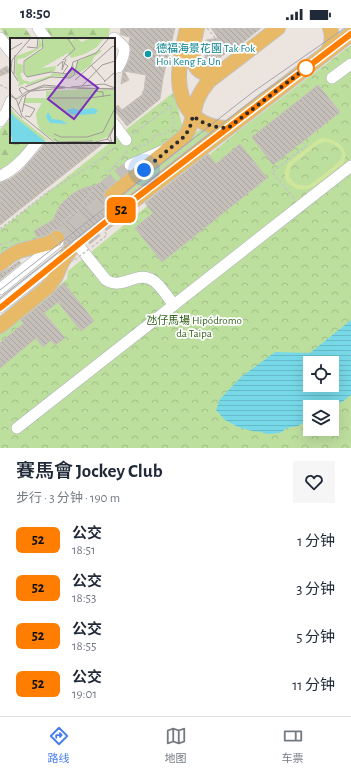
<!DOCTYPE html>
<html lang="zh">
<head>
<meta charset="utf-8">
<style>
  :root { --surface:#fff; --page:#f6f6f7; --text:#1f2937; --muted:#747a83; --line:#e0e1e3; --accent:#487def }
  body { margin:0; font-family:"Alegreya Sans","Noto Sans SC",sans-serif; background:var(--page); color:var(--text); height:100vh; display:flex; flex-direction:column; font-size:15px; white-space:nowrap }
  * { box-sizing:border-box; margin:0 }
  p { font-size:13px; color:var(--muted) }
  .icon { flex:none; width:22px; height:22px; fill:none; stroke:currentColor; stroke-width:2; stroke-linecap:round; stroke-linejoin:round }
  .map { position:relative; height:420px; overflow:hidden }
  .sheet { display:flex; flex-direction:column; background:var(--surface); flex:1 }
  .sheet>* { flex:none }
  .badge { padding:0 8px; border-radius:6px; font-size:14px; line-height:26px }
  .controls { position:absolute; left:303px; top:328px; display:grid; gap:8px }
  .controls a { display:grid; place-items:center; width:36px; height:36px; border-radius:0px; background:var(--surface); box-shadow:0 4px 16px #0002; font-size:20px }
  .you { position:absolute; width:20px; height:20px; margin:-10px; border:3px solid #fff; border-radius:50%; background:#1a73e8; box-shadow:0 0 0 6px #1a73e833 }
  .map>.badge { position:absolute; translate:-50% -50%; box-shadow:0 0 0 2px #fff }
  .round { display:grid; place-items:center; flex:none; width:42px; height:42px; border-radius:0px; background:var(--page) }
  .overview { display:flex; align-items:center; justify-content:space-between; height:68px; padding:0 16px }
  h1 { font-size:19px; font-weight:600; line-height:30px }
  ul { padding:0; list-style:none }
  li { display:flex; align-items:center; gap:12px; height:48px; padding:0 16px }
  li div { flex:1 }
  li b { display:block; font-size:15px }
  li em { font-style:normal }
  li .badge { min-width:44px; font-weight:700; text-align:center }
  .status { display:flex; justify-content:space-between; align-items:center; height:28px; padding:0 20px; background:var(--surface); direction:ltr }
  .status svg { height:11px; fill:currentColor }
  .dock { display:flex; justify-content:space-around; align-items:center; height:56px; border-top:1px solid var(--line); background:var(--surface); font-size:11px; color:var(--muted) }
  .dock a { display:grid; justify-items:center; gap:2px }
  .dock .selected { color:var(--accent) }
  .map>svg:first-child { display:block }
</style>
</head>
<body>
<div class="status"><b>18:50</b><svg viewBox="0 0 49 12"><path d="M0 12V9h3v3zM5 12V6h3v6zM10 12V3h3v9zM15 12V0h3v12zM26 1h20v11H26zM47 4h2v5h-2z"/></svg></div>
<div class="map">
<svg width="351" height="420" viewBox="0 0 351 420">
  <defs>
    <pattern id="forest-firs" width="22" height="20" patternUnits="userSpaceOnUse"><rect width="22" height="20" fill="#bddf9e"/><path d="M5 1l3.5 6h-7zM16 11l3.5 6h-7z" fill="#a3c088"/></pattern>
    <pattern id="park-crowns" width="20" height="18" patternUnits="userSpaceOnUse"><rect width="20" height="18" fill="#bddf9e"/><path d="M2 6a3 3 0 1 1 6 0M12 15a3 3 0 1 1 6 0" fill="none" stroke="#a3c088"/></pattern>
    <pattern id="water-rules" width="6" height="5" patternUnits="userSpaceOnUse"><rect width="6" height="5" fill="#77d9e8"/><path d="M0 2.5h6" fill="none" stroke="#67bac7"/></pattern>
    <pattern id="building-back-hatch" width="6" height="6" patternUnits="userSpaceOnUse"><rect width="6" height="6" fill="#c5bfb9"/><path d="M-1 5l2 2M0 0l6 6M5-1l2 2" fill="none" stroke="#a9a49f"/></pattern>
  </defs>
  <rect width="100%" height="100%" fill="#ece4de"/>
  <polygon fill="#bddf9e" points="202,100 215,105 125,175 118,166"/>
  <g fill="url(#forest-firs)">
    <polygon points="0,0 25,0 33,11 11,11 11,14"/>
    <polygon points="45,0 110,0 108,11 52,11 49,6"/>
    <polygon points="11,90 11,114 31,114 13,134 0,143 0,102"/>
  </g>
  <g fill="url(#park-crowns)" fill-rule="evenodd">
    <path d="M351 17V420H0V305L67 251 68 243 237 104ZM310 335H332V357H310ZM310 379H332V401H310Z"/>
    <polygon points="174,64 182,97 181,102 175,111 48,208 0,230 0,202 111,114 114,114 114,111"/>
  </g>
  <path fill="#d0e69a" fill-rule="evenodd" d="M323 110C337 111 351 121 343 136 333 143 323 153 313 159 304 164 291 161 286 152 283 145 285 140 289 134L319 111ZM324 114C329 114 335 116 339 120 349 129 333 138 327 144 321 148 316 152 311 156 297 162 282 149 293 136L318 116Z"/>
  <path fill="url(#water-rules)" fill-rule="evenodd" d="M351 292V367L342 374 332 379H310V391L298 398 287 400 280 405 267 406 261 404 252 403 238 399 225 392 216 382 220 371 241 349 275 324 310 325ZM310 335H332V357H310Z"/>
  <g fill="url(#building-back-hatch)" stroke="#c7c0b8">
    <polygon points="121,0 175,0 163,50 160,71 127,98 114,82 114,80 118,77 122,82 143,66 142,64 144,62 146,47 124,43 129,52 121,56 123,43 129,32 131,21 129,15 130,9 122,7 120,6"/>
    <polygon points="211,0 261,0 230,25 229,23 219,30 218,28 213,33 210,34 207,33 205,30 205,26 207,24 209,18 206,12 218,10"/>
    <polygon points="7,38 10,44 0,48 0,42"/>
    <polygon points="318,57 340,84 273,137 252,109"/>
    <polygon points="44,114 105,114 0,197 0,155 10,151 21,143 39,123 43,118"/>
    <polygon points="240,116 267,150 162,234 135,200 153,185 145,175 208,126 216,136"/>
    <polygon points="105,152 110,158 104,164 104,169 105,172 109,175 113,175 117,174 118,174 115,177 115,182 116,186 118,188 85,215 81,211 77,210 73,212 71,216 66,216 64,218 65,210 64,206 61,203 57,202 52,203 46,207 37,209 34,203 53,192 60,177 71,167 79,162 87,159 94,158"/>
    <polygon points="19,233 21,235 0,252 0,244 5,243"/>
    <polygon points="64,255 94,293 81,303 58,274 44,285 65,310 55,317 51,312 43,319 36,310 0,340 0,315 24,295 21,292 53,266 59,259"/>
  </g>
  <g fill="none" stroke-linecap="round" stroke-linejoin="round">
    <g stroke="#c5bfba" stroke-width="11" stroke-dasharray="11 5.5" stroke-linecap="butt">
      <polyline points="105,157 130,137"/>
      <polyline points="60,213 66,203"/>
    </g>
    <g stroke="#c5bfba" stroke-width="14" stroke-dasharray="14 7" stroke-linecap="butt">
      <polyline points="57,210 112,167"/>
      <polyline points="69,224 123,181"/>
    </g>
    <defs>
      <g id="minor">
        <polyline points="38,0 46,11"/>
        <polyline points="0,10 11,24"/>
        <path d="M114 10C117 13 122 16 124 20 125 24 121 36 118 39L114 40"/>
        <polyline points="332,50 351,36"/>
        <polyline points="0,93 7,83 11,73"/>
        <polyline points="114,96 126,112"/>
        <polyline points="130,137 162,123"/>
        <path d="M0 148C16 141 27 127 37 114"/>
        <path d="M78 217 106 252C123 263 137 241 154 253 161 258 168 270 174 277"/>
        <polyline points="0,261 58,214"/>
        <polyline points="0,279 65,227"/>
        <polyline points="17,400 351,138"/>
      </g>
      <g id="major">
        <path d="M187 0C184 16 179 32 179 49 179 79 197 100 228 100"/>
        <path d="M197 0C194 14 186 38 204 45 211 47 217 46 222 42"/>
        <path d="M328 23C332 16 333 8 330 0"/>
        <path d="M112 167 185 108C193 97 193 84 197 72 200 65 204 59 209 53L278 0"/>
        <polyline points="123,181 351,6"/>
        <polyline points="0,236 10,228 19,223 49,215 57,210"/>
        <polyline points="0,298 48,259 56,248 62,234 69,224"/>
      </g>
    </defs>
    <use href="#minor" stroke="#aeb2bb" stroke-width="12"/>
    <use href="#major" stroke="#c4c4c4" stroke-width="16"/>
    <g stroke="#c4c4c4" stroke-width="1.5" stroke-dasharray="3 2" stroke-linecap="butt">
      <polyline points="207,0 227,25"/>
      <polyline points="0,57 11,62"/>
      <polyline points="133,106 173,76"/>
      <path d="M133 119C145 118 149 117 156 107L164 106 172 101 174 96 171 79"/>
      <polyline points="109,144 129,121"/>
      <polyline points="294,170 272,144 306,118 302,114"/>
      <polyline points="0,201 49,163 92,137 119,117"/>
      <polyline points="0,217 13,213"/>
      <polyline points="92,219 107,207 101,198"/>
    </g>
    <use href="#minor" stroke="#fff" stroke-width="11"/>
    <use href="#major" stroke="#e8b966" stroke-width="14"/>
    <g stroke="#a1a6b4" stroke-width="1">
      <polyline points="0,262 253,64 345,0"/>
      <polyline points="0,270 259,67 351,4"/>
    </g>
    <polyline stroke="#c4c4c4" stroke-width="1.5" stroke-dasharray="3 2" stroke-linecap="butt" points="89,221 73,233 50,204 79,180 97,157"/>
  </g>
  <g fill="none" stroke-linecap="round" stroke-linejoin="round">
    <defs>
      <polyline id="line" points="0,280 123,180 351,6"/>
    </defs>
    <use href="#line" stroke="#fff" stroke-width="9"/>
    <use href="#line" stroke="#ff7d00" stroke-width="6"/>
    <path stroke="#2b2b2b" stroke-width="4" stroke-dasharray="0 7.2" d="M144 142 185 108 190 99 193 88C203 96 215 100 228 100L306 40"/>
  </g>
  <circle fill="#0f9aa8" stroke="#fff" stroke-width="1.5" cx="148" cy="26" r="4"/>
  <circle fill="#fff" stroke="#ff7d00" stroke-width="2" cx="306" cy="40" r="8"/>
  <g text-anchor="middle" stroke-width="3.5" stroke-linejoin="round" paint-order="stroke">
    <g font-size="11" fill="#0d838f" stroke="#fff" text-anchor="start">
      <text x="156" y="24">德福海景花園 Tak Fok<tspan x="156" dy="13">Hoi Keng Fa Un</tspan></text>
    </g>
    <g font-size="11" fill="#36641f" stroke="#fff">
      <text x="194" y="296">氹仔馬場 Hipódromo<tspan x="194" dy="13">da Taipa</tspan></text>
    </g>
  </g>
  <g transform="translate(10 10)">
    <rect width="105" height="105" fill="#ece4de"/>
    <path d="M29 0 33 8 15 20 8 21 7 25 13 27V34L10 36 13 42 20 44 42 37 41 35 59 37 64 26V34L61 39 44 38 18 47 15 45 8 49 9 44 5 35 6 18 28 10ZM32 0H60L61 3 66 0 72 4 80 0H94L87 9 75 16 61 20 58 15 32 30 46 28 45 33 17 39 15 35V22L33 11ZM90 12 92 13 84 19 81 27 65 38 67 24Z" fill="#bddf9e"/>
    <path d="M74 51 105 52V84L98 99 80 105H47L30 92 27 85 26 75 32 65H14L15 60H36V53ZM0 68 5 76 42 105 34 101 37 105 0 77Z" fill="#bddf9e"/>
    <path d="M64 70 67 72 84 70 88 73 85 76 68 77 60 76 56 72ZM0 74 6 80 37 105H2ZM38 74 42 81 51 82 58 86 40 85 36 79Z" fill="#77d9e8"/>
    <path fill="none" stroke="#77d9e8" stroke-width="2" d="M0 85 19 105M0 92 12 105M0 95 10 105"/>
    <path fill="none" stroke="#9f9a96" stroke-width="1" d="M32 0 33 10 14 23V35L17 39 41 34 58 36 61 33 63 24 86 15 99 0M17 9 27 10 28 0M0 12 12 5M53 22 65 11 58 1M81 27 95 43M47 28 53 23 52 32 56 21M53 35 58 28 54 25M4 36 5 17M65 42 103 8 105 10M8 43 1 32 2 22 21 0M94 44 105 34M72 48 92 27 105 23M15 49 41 39 60 40 64 37 68 22M61 49 94 46 105 50M67 50 105 51M84 53 93 54V59M0 55 7 63 12 78 45 105M12 56 9 51 12 49 19 53 34 47 55 49M0 58 7 61 16 54 33 49 105 51M41 60H80L101 57M13 66 25 71 20 79 15 78M0 67 12 80M8 68 12 59 21 53 55 50M12 74 16 56M44 96 51 99H77L93 94 105 70M44 101 49 104 83 103M97 102 105 86M81 105 98 101 101 105M102 105 100 98 105 87"/>
    <path fill="#7b2cbf" fill-opacity="0.15" stroke="#7b2cbf" stroke-width="2" d="M62 30 88 50 64 81 38 61Z"/>
    <rect width="105" height="105" fill="none" stroke="#2b2b2b" stroke-width="2"/>
  </g>
</svg>
<div class="controls">
<a><svg class="icon" aria-label="locate" viewBox="0 0 24 24"><circle cx="12" cy="12" r="6"/><path d="M12 2v4M12 18v4M2 12h4M18 12h4"/></svg></a>
<a><svg class="icon" aria-label="layers" viewBox="0 0 24 24"><path d="M12 4l9 5-9 5-9-5zM3 14l9 5 9-5"/></svg></a>
</div>
<div class="you" style="left:144px;top:142px"></div>
<b class="badge" style="left:121px;top:182px;background:#ff7d00;color:#111">52</b>
</div>
<section class="sheet">
<div class="overview"><div><h1>賽馬會 Jockey Club</h1><p>步行 · 3 分钟 · 190 m</p></div><a class="round"><svg class="icon" aria-label="heart" viewBox="0 0 24 24"><path d="M12 20l-8-8c-3-5 5-10 8-4 3-6 11-1 8 4z"/></svg></a></div>
<ul>
<li><span class="badge" style="background:#ff7d00;color:#111">52</span><div><b>公交</b><p>18:51</p></div><em>1 分钟</em></li>
<li><span class="badge" style="background:#ff7d00;color:#111">52</span><div><b>公交</b><p>18:53</p></div><em>3 分钟</em></li>
<li><span class="badge" style="background:#ff7d00;color:#111">52</span><div><b>公交</b><p>18:55</p></div><em>5 分钟</em></li>
<li><span class="badge" style="background:#ff7d00;color:#111">52</span><div><b>公交</b><p>19:01</p></div><em>11 分钟</em></li>
</ul>
</section>
<nav class="dock">
<a class="selected"><svg class="icon" aria-label="directions" viewBox="0 0 24 24"><path d="M12 3l9 9-9 9-9-9zM9 14v-3h6M13 9l2 2-2 2"/></svg>路线</a>
<a><svg class="icon" aria-label="map" viewBox="0 0 24 24"><path d="M3 6l6-2 6 2 6-2v14l-6 2-6-2-6 2zM9 4v14M15 6v14"/></svg>地图</a>
<a><svg class="icon" aria-label="tickets" viewBox="0 0 24 24"><path d="M3 7h18v10H3zM15 7v10"/></svg>车票</a>
</nav>
</body>
</html>
